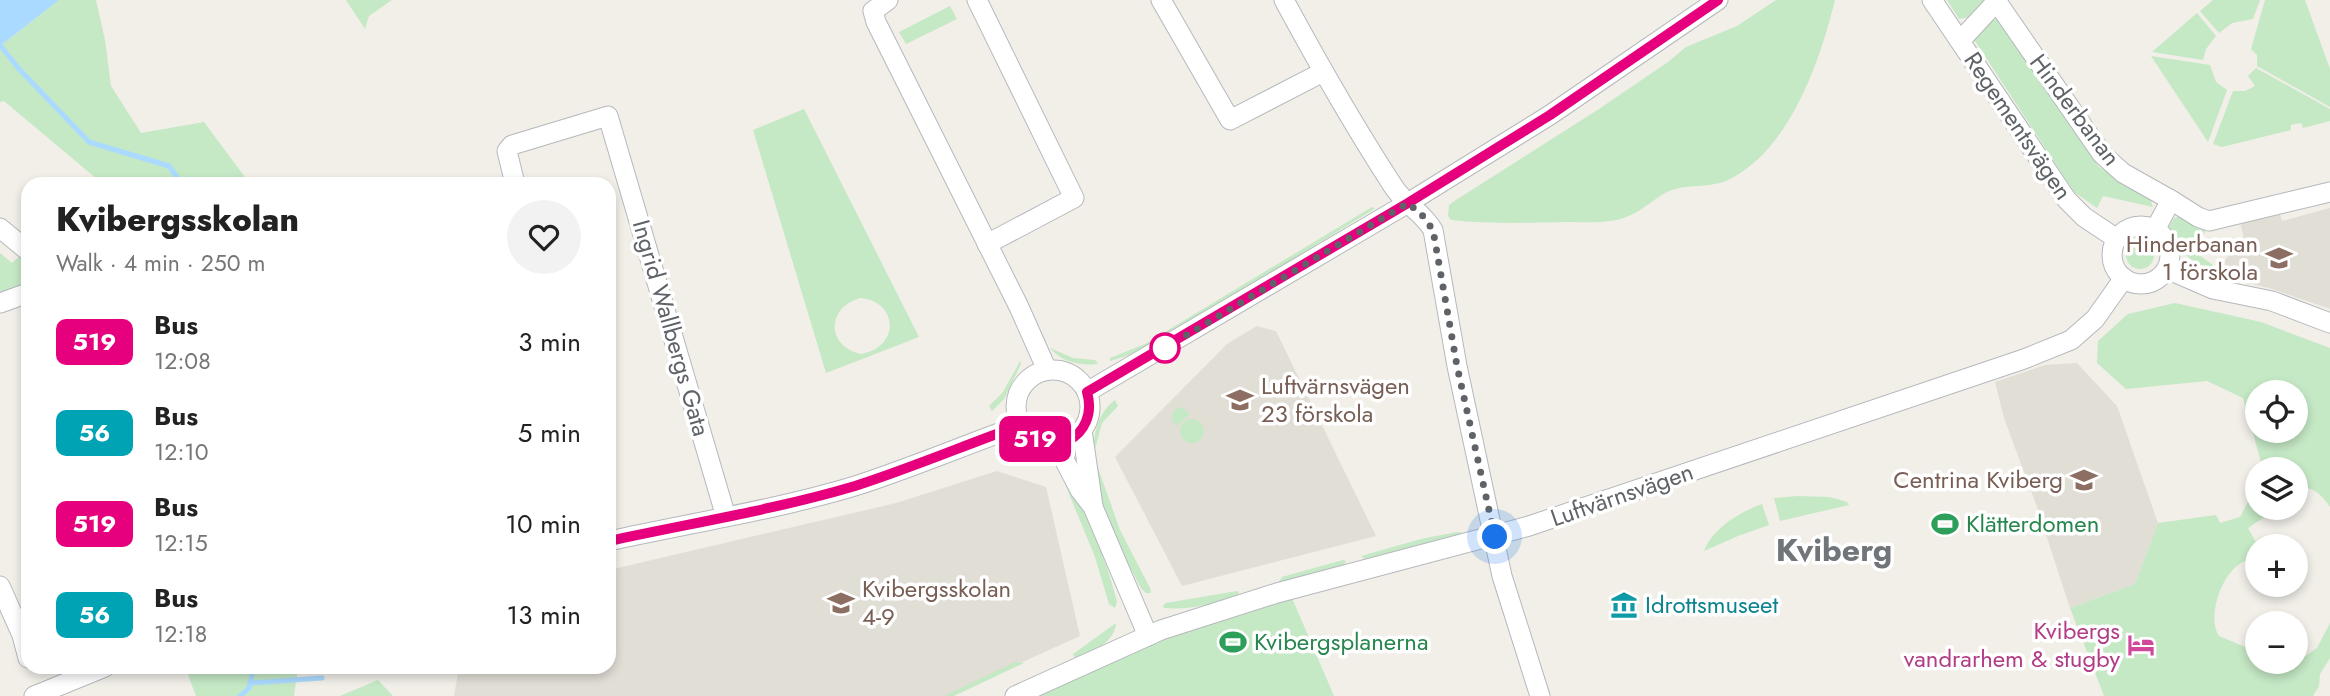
<!DOCTYPE html>
<html lang="en">
<head>
<meta charset="utf-8">
<style>
  :root { --surface:#fff; --page:#f2f2f2; --text:#222; --muted:#767676 }
  body { margin:0; font-family:Jost,sans-serif; background:var(--page); color:var(--text); height:100vh; display:flex; flex-direction:column; font-size:26px; white-space:nowrap }
  * { box-sizing:border-box; margin:0 }
  p { font-size:23px; color:var(--muted) }
  .icon { flex:none; width:38px; height:38px; fill:none; stroke:currentColor; stroke-width:2; stroke-linecap:round; stroke-linejoin:round }
  .map { position:relative; flex:1; overflow:hidden }
  .panel { position:absolute; left:21px; top:177px; width:595px; height:497px; display:flex; flex-direction:column; background:var(--surface); border-radius:21px; box-shadow:0 4px 10px #0003 }
  .panel>* { flex:none }
  .badge { padding:0 14px; border-radius:10px; font-size:24px; line-height:46px }
  .tools { position:absolute; left:2245px; top:380px; display:grid; gap:14px }
  .tools a { display:grid; place-items:center; width:63px; height:63px; border-radius:50%; background:var(--surface); box-shadow:0 4px 10px #0003; font-size:35px }
  .you { position:absolute; width:35px; height:35px; margin:-18px; border:5px solid #fff; border-radius:50%; background:#1a73e8; box-shadow:0 0 0 10px #1a73e833 }
  .map>.badge { position:absolute; translate:-50% -50%; box-shadow:0 0 0 4px #fff }
  .round { display:grid; place-items:center; flex:none; width:74px; height:74px; border-radius:37px; background:var(--page) }
  .summary { display:flex; align-items:center; justify-content:space-between; height:119px; padding:0 35px }
  h1 { font-size:33px; font-weight:800; line-height:52px }
  ul { padding:0; list-style:none }
  li { display:flex; align-items:center; gap:21px; height:91px; padding:0 35px }
  li div { flex:1 }
  li b { display:block; font-size:26px }
  li em { font-style:normal }
  li .badge { min-width:77px; font-weight:700; text-align:center }
  .map>svg:first-child { display:block }
</style>
</head>
<body>
<div class="map">
<svg width="2330" height="696" viewBox="0 0 2330 696">
  <rect width="100%" height="100%" fill="#f1efe8"/>
  <g fill="#e1ded6">
    <polygon points="2330,208 2330,309 2269,288 2237,281 2217,274 2234,246 2245,243 2240,221 2279,210 2282,221"/>
    <polygon points="1257,326 1276,331 1376,536 1182,586 1115,457 1227,344"/>
    <polygon points="2077,363 2117,406 2158,523 2135,584 2070,608 2037,507 2004,418 1995,382 2045,365"/>
    <polygon points="997,471 1046,487 1080,636 948,696 454,696 459,667 609,667 609,570 896,503"/>
  </g>
  <g fill="#c5e8c5" fill-rule="evenodd">
    <polygon points="59,0 96,0 105,40 111,86 141,133 204,122 250,184 103,184 4,101 0,102 0,46"/>
    <polygon points="346,0 392,0 369,16 365,29"/>
    <path d="M1776 0H1835C1820 61 1790 149 1730 179 1711 189 1686 183 1667 192 1653 199 1641 212 1626 217 1609 224 1586 222 1568 222 1529 223 1490 224 1451 220L1448 216 1449 205 1456 200 1599 109 1668 62 1686 47 1737 26Z"/>
    <polygon points="1947,0 1985,0 1971,17 1959,19"/>
    <polygon points="2213,0 2260,0 2253,19 2232,23 2219,33 2200,11"/>
    <polygon points="2265,0 2305,0 2330,69 2330,107 2257,66 2257,55 2251,49"/>
    <polygon points="950,6 957,19 906,44 899,32"/>
    <polygon points="2197,13 2216,36 2206,49 2203,60 2152,52"/>
    <polygon points="2000,19 2099,167 2150,198 2153,207 2103,196 2097,208 2074,192 1973,38 1988,21"/>
    <polygon points="2151,56 2210,65 2216,82 2227,90 2208,142"/>
    <polygon points="2256,68 2330,109 2330,121 2303,128 2301,123 2291,125 2291,130 2222,147 2213,144 2233,91 2245,91 2255,86 2248,76"/>
    <path d="M804 109 919 337 826 373 753 130ZM860 298C899 301 900 348 861 354 826 346 826 308 860 298Z"/>
    <polygon points="1372,207 1375,208 1371,211 1193,320 1133,354 1110,361 1110,358 1145,344"/>
    <path d="M2183 216 2207 229 2192 250 2220 270 2217 274C2194 262 2179 254 2167 231L2174 218Z"/>
    <circle cx="2140" cy="255" r="14"/>
    <polygon points="0,253 12,263 22,254 28,260 28,285 0,295"/>
    <path d="M2175 303 2261 322 2330 348V507C2322 495 2310 482 2296 491V469H2263L2243 398 2207 381 2126 389 2097 363 2098 341 2128 314ZM2258 392H2296V430H2258Z"/>
    <path d="M1050 348 1073 358 1095 360 1098 364C1081 366 1061 362 1050 348Z"/>
    <polygon points="1020,361 1021,364 1004,399 992,411 989,406 1003,392"/>
    <path d="M1115 400 1118 406 1102 423 1095 449H1093C1095 429 1099 412 1115 400Z"/>
    <polygon points="1178,407 1183,408 1190,414 1177,426 1172,421 1172,414"/>
    <circle cx="1192" cy="431" r="12"/>
    <path d="M1098 468 1120 530 1150 588 1151 593H1146L1141 588C1127 561 1090 496 1098 468Z"/>
    <path d="M1068 481C1090 519 1106 559 1117 602L1115 608 1109 604 1095 557 1065 484Z"/>
    <path d="M2257 485 2258 508H2278L2248 528 2258 546 2257 560C2228 554 2204 614 2219 636L2257 652 2258 662 2294 664 2317 648 2330 623V658L2320 674 2319 686 2313 696H2104L2070 608 2135 584 2158 523 2216 515 2220 523 2240 517Z"/>
    <polygon points="1797,496 1830,497 1847,502 1849,505 1780,521 1774,498"/>
    <path d="M1762 504 1769 525 1738 536 1704 551C1713 528 1740 512 1762 504Z"/>
    <polygon points="1457,532 1464,533 1371,560 1365,559 1361,556 1421,539"/>
    <polygon points="1343,560 1346,561 1343,567 1278,584 1282,577"/>
    <path d="M1237 591 1239 592 1238 595C1215 604 1189 610 1164 608L1163 606 1166 603Z"/>
    <polygon points="1292,598 1334,696 1040,696 1182,630"/>
    <path d="M1116 623C1115 643 1091 652 1075 659L1073 654Z"/>
    <polygon points="1015,662 1024,663 954,696 944,696"/>
    <polygon points="185,667 298,667 294,696 196,696"/>
    <polygon points="378,680 393,696 340,696"/>
  </g>
  <polygon fill="#aadaff" points="0,0 59,0 0,46"/>
  <g fill="none" stroke-linecap="round" stroke-linejoin="round">
    <g stroke="#aadaff" stroke-width="5">
      <polyline points="0,45 19,69 89,142 169,166 182,184"/>
      <polyline points="250,683 322,678"/>
      <polyline points="240,696 249,688 252,675"/>
    </g>
    <defs>
      <g id="minor">
        <polyline points="888,0 873,11 876,22 1019,307 1047,370"/>
        <polyline points="977,0 1074,198 987,244"/>
        <polyline points="1161,0 1230,120 1323,72"/>
        <path d="M1284 0C1318 63 1354 126 1393 186 1404 204 1423 212 1433 230L1457 366 1502 576 1540 696"/>
        <polyline points="1932,0 2067,200 2084,217 2117,239"/>
        <polyline points="1997,2 2102,154 2123,173 2171,200"/>
        <polyline points="1960,41 1998,0"/>
        <polyline points="515,184 507,151 512,145 608,116 726,517"/>
        <circle cx="2141" cy="255" r="29"/>
        <polyline points="0,228 28,251"/>
        <polyline points="2155,230 2171,200 2198,217 2209,221 2330,192"/>
        <polyline points="2167,269 2213,289 2272,301 2330,323"/>
        <polyline points="0,303 28,293"/>
        <circle cx="1053" cy="407" r="37"/>
        <polyline points="1087,392 1408,203 1550,115 1718,0"/>
        <polyline points="1082,430 1093,506"/>
        <polyline points="1056,444 1080,490 1093,507 1148,636"/>
        <path d="M609 541C691 523 775 510 855 486 911 468 965 445 1021 425"/>
        <polyline points="0,586 22,635 28,658"/>
        <polyline points="34,696 105,667"/>
        <polyline points="1015,696 1161,630 1277,593 1529,526 2024,359 2071,340 2095,319 2124,278"/>
      </g>
    </defs>
    <use href="#minor" stroke="#b5b8bc" stroke-width="21"/>
    <use href="#minor" stroke="#fff" stroke-width="19"/>
  </g>
  <g fill="none" stroke-linecap="round" stroke-linejoin="round">
    <defs>
      <path id="line" d="M609 541C691 523 774 510 855 486 911 468 965 445 1021 425 1048 464 1100 437 1087 392L1408 203 1550 115 1718 0"/>
    </defs>
    <use href="#line" stroke="#fff" stroke-width="16"/>
    <use href="#line" stroke="#e6007e" stroke-width="10"/>
    <polyline stroke="#5f6368" stroke-width="7" stroke-dasharray="0 12.6" points="1165,348 1408,203 1422,215 1433,230 1457,366 1495,537"/>
  </g>
  <defs>
    <symbol id="school-bare" viewBox="-9 -9 18 18"><path d="M0-5L7-2L0 1L-7-2ZM-4 1L0 2.5L4 1V4Q0 6-4 4Z" fill="#8d6e63" stroke="#fff" stroke-width="2.5" paint-order="stroke"/></symbol>
    <symbol id="stadium-bare" viewBox="-9 -9 18 18"><path d="M0-5a6.5 5 0 1 0 0 10a6.5 5 0 1 0 0-10ZM-3.5-1.8h7v3.6h-7Z" fill="#2e9e5b" stroke="#fff" stroke-width="2.5" paint-order="stroke"/></symbol>
    <symbol id="museum-bare" viewBox="-9 -9 18 18"><path d="M0-6L6-3V-2H-6V-3ZM-5-1h2V3h-2ZM-1-1h2V3h-2ZM3-1h2V3H3ZM-6 4H6V6H-6Z" fill="#0f9aa8" stroke="#fff" stroke-width="2.5" paint-order="stroke"/></symbol>
    <symbol id="hotel-bare" viewBox="-9 -9 18 18"><path d="M-6-4.5h1.5V1H6V5H4.5V3h-9V5H-6ZM-4 0a1.8 1.8 0 1 1 3.6 0ZM.5 0V-2.5h3Q6-2.5 6 0Z" fill="#d1479c" stroke="#fff" stroke-width="2.5" paint-order="stroke"/></symbol>
  </defs>
  <g fill-rule="evenodd">
    <use href="#school-bare" x="2260" y="239" width="38" height="38"/>
    <use href="#school-bare" x="1221" y="381" width="38" height="38"/>
    <use href="#school-bare" x="2065" y="461" width="38" height="38"/>
    <use href="#stadium-bare" x="1926" y="505" width="38" height="38"/>
    <use href="#school-bare" x="822" y="584" width="38" height="38"/>
    <use href="#museum-bare" x="1605" y="586" width="38" height="38"/>
    <use href="#stadium-bare" x="1214" y="623" width="38" height="38"/>
    <use href="#hotel-bare" x="2122" y="626" width="38" height="38"/>
  </g>
  <circle fill="#fff" stroke="#e6007e" stroke-width="3.5" cx="1165" cy="348" r="14"/>
  <g text-anchor="middle" stroke-width="7" stroke-linejoin="round" paint-order="stroke">
    <g font-size="24" fill="#5f6368" stroke="#fff">
      <text transform="translate(2075 110) rotate(53)" y="8">Hinderbanan</text>
      <text transform="translate(2018 126) rotate(56)" y="8">Regementsvägen</text>
      <text transform="translate(671 328) rotate(74)" y="8">Ingrid Wallbergs Gata</text>
      <text transform="translate(1622 495) rotate(-19)" y="8">Luftvärnsvägen</text>
    </g>
    <g font-size="24" fill="#785e54" stroke="#fff" text-anchor="end">
      <text x="2258" y="252">Hinderbanan<tspan x="2258" dy="28">1 förskola</tspan></text>
      <text x="1261" y="394" text-anchor="start">Luftvärnsvägen<tspan x="1261" dy="28">23 förskola</tspan></text>
      <text x="2063" y="488">Centrina Kviberg</text>
      <text x="862" y="597" text-anchor="start">Kvibergsskolan<tspan x="862" dy="28">4-9</tspan></text>
    </g>
    <g font-size="24" fill="#27864d" stroke="#fff" text-anchor="start">
      <text x="1966" y="532">Klätterdomen</text>
      <text x="1254" y="650">Kvibergsplanerna</text>
    </g>
    <g font-size="24" fill="#0d838f" stroke="#fff" text-anchor="start">
      <text x="1645" y="613">Idrottsmuseet</text>
    </g>
    <g font-size="24" fill="#b23c85" stroke="#fff" text-anchor="end">
      <text x="2120" y="639">Kvibergs<tspan x="2120" dy="28">vandrarhem &amp; stugby</tspan></text>
    </g>
    <g font-size="32" font-weight="bold" fill="#70757a" stroke="#fff">
      <text x="1834" y="561">Kviberg</text>
    </g>
  </g>
</svg>
<div class="tools">
<a><svg class="icon" aria-label="locate" viewBox="0 0 24 24"><circle cx="12" cy="12" r="6"/><path d="M12 2v4M12 18v4M2 12h4M18 12h4"/></svg></a>
<a><svg class="icon" aria-label="layers" viewBox="0 0 24 24"><path d="M12 4l9 5-9 5-9-5zM3 14l9 5 9-5"/></svg></a>
<a>+</a>
<a>−</a>
</div>
<div class="you" style="left:1495px;top:537px"></div>
<b class="badge" style="left:1035px;top:439px;background:#e6007e;color:#fff">519</b>
<section class="panel">
<div class="summary"><div><h1>Kvibergsskolan</h1><p>Walk · 4 min · 250 m</p></div><a class="round"><svg class="icon" aria-label="heart" viewBox="0 0 24 24"><path d="M12 20l-8-8c-3-5 5-10 8-4 3-6 11-1 8 4z"/></svg></a></div>
<ul>
<li><span class="badge" style="background:#e6007e;color:#fff">519</span><div><b>Bus</b><p>12:08</p></div><em>3 min</em></li>
<li><span class="badge" style="background:#00a3b4;color:#fff">56</span><div><b>Bus</b><p>12:10</p></div><em>5 min</em></li>
<li><span class="badge" style="background:#e6007e;color:#fff">519</span><div><b>Bus</b><p>12:15</p></div><em>10 min</em></li>
<li><span class="badge" style="background:#00a3b4;color:#fff">56</span><div><b>Bus</b><p>12:18</p></div><em>13 min</em></li>
</ul>
</section>
</div>
</body>
</html>
